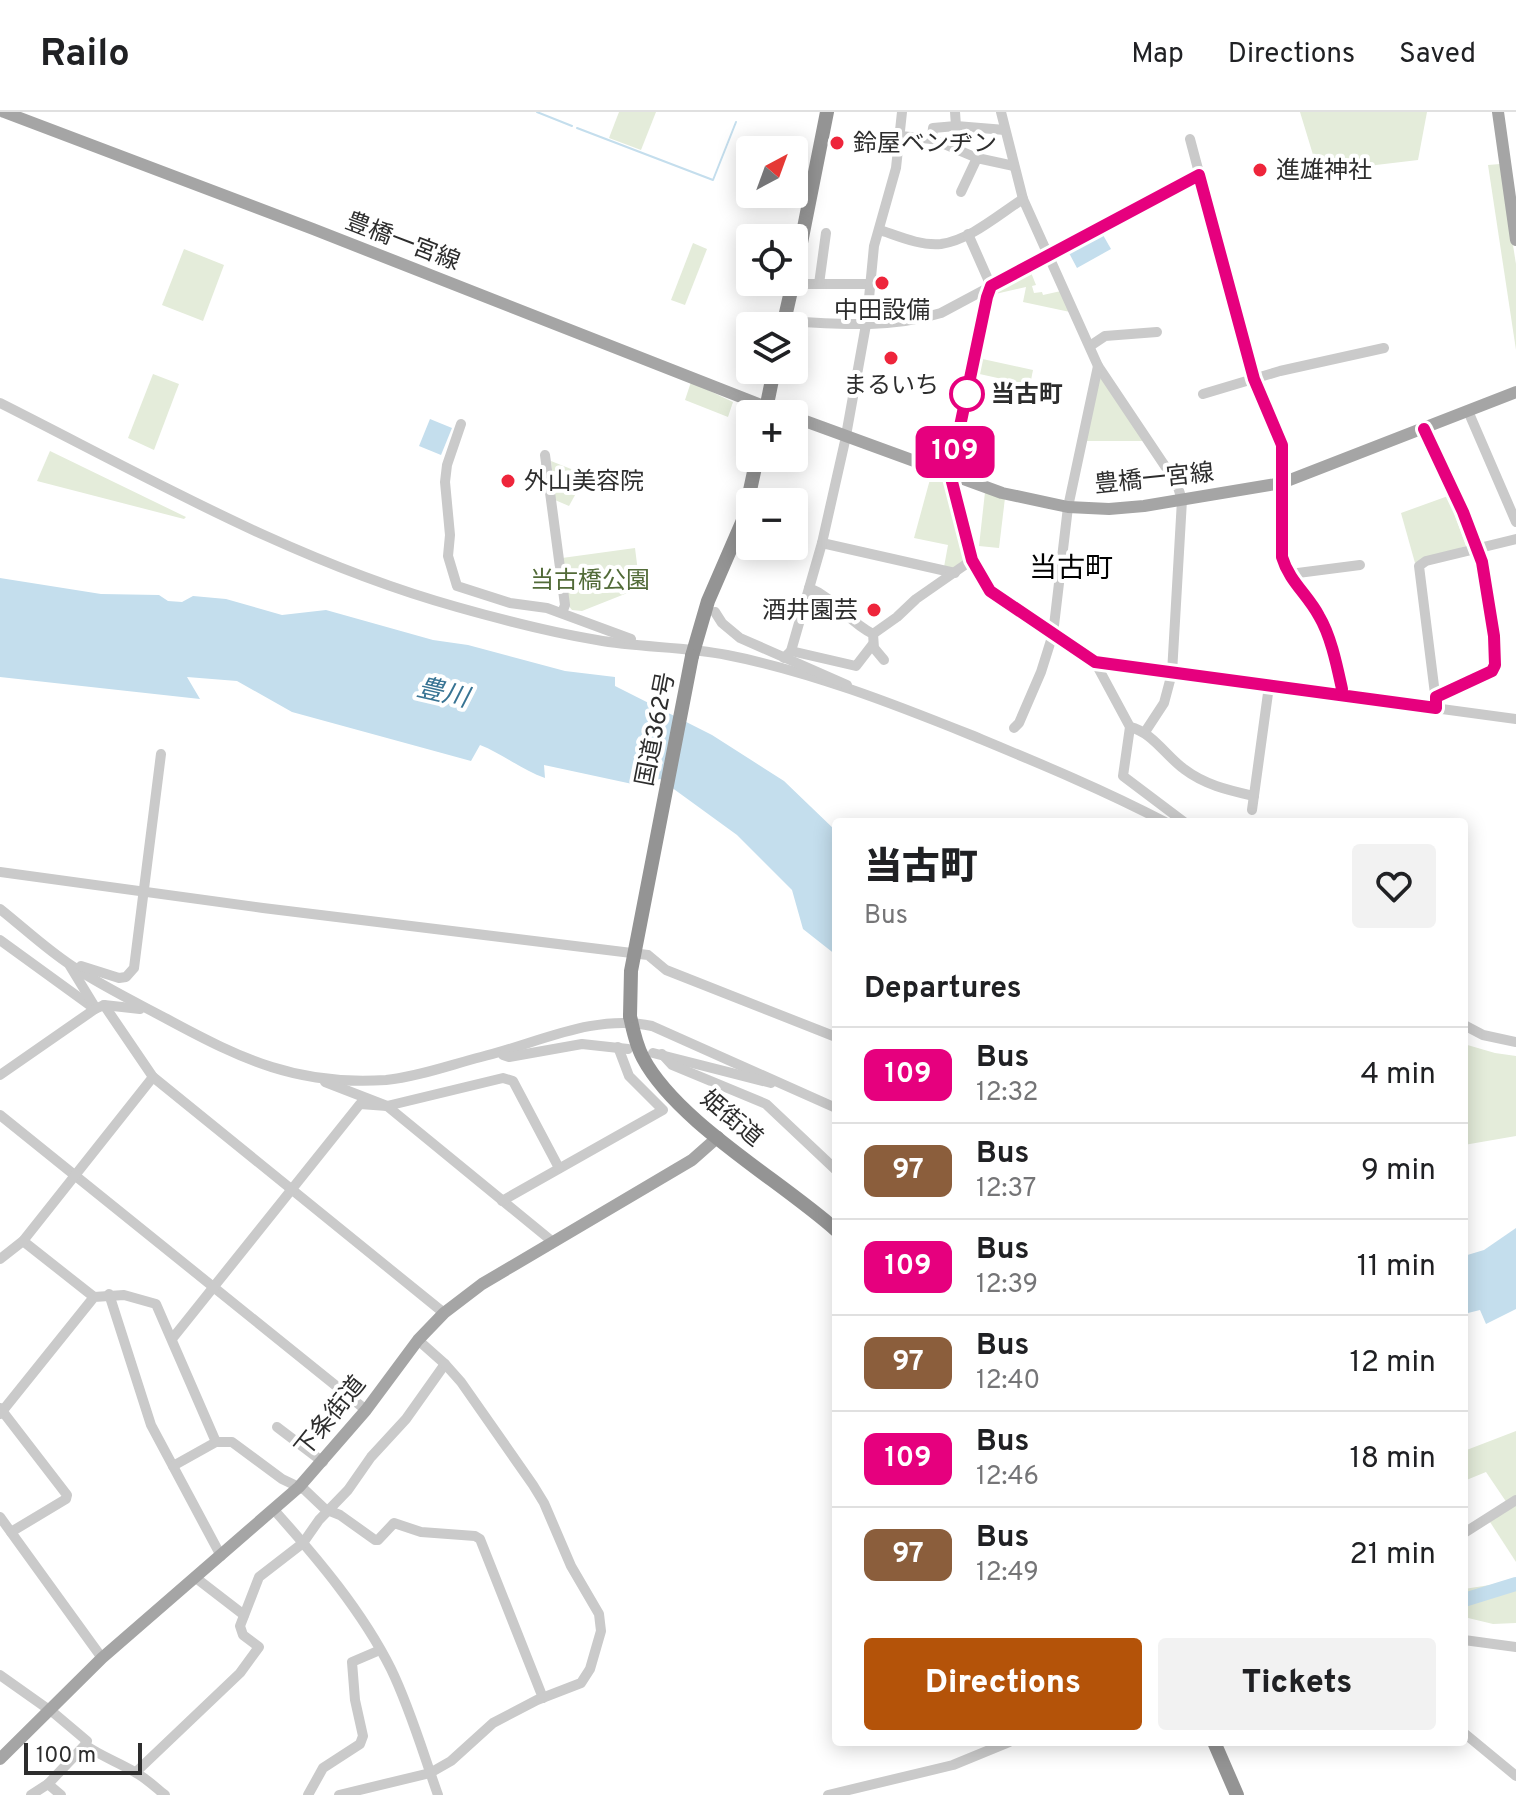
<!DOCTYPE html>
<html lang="en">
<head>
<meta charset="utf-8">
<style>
  :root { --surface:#fff; --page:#f2f2f2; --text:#202124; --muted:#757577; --line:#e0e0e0; --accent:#b45309 }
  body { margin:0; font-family:Overpass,"Noto Sans JP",sans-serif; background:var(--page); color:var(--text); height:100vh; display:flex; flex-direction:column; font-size:30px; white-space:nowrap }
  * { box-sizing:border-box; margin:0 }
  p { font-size:26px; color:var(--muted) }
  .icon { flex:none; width:44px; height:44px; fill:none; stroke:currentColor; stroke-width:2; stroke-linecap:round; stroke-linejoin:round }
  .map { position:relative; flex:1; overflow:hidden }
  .details { position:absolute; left:832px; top:706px; width:636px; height:928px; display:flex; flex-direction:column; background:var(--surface); border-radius:8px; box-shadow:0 4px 20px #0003 }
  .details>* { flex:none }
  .badge { padding:0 16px; border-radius:12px; font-size:28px; line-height:52px }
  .needle { width:52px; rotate:41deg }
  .buttons { position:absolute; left:736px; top:24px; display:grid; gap:16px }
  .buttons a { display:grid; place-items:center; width:72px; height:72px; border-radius:8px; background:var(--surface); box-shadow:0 4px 20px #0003; font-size:40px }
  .scale { position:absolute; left:24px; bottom:20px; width:118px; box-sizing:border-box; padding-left:8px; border:4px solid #2d2d2d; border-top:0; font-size:22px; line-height:28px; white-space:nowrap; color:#2d2d2d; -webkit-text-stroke:6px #fff; paint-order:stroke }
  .map>.badge { position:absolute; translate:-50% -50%; box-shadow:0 0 0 4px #fff }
  h2 { padding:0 32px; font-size:30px; line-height:72px }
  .round { display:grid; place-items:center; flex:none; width:84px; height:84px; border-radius:8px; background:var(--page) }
  .overview { display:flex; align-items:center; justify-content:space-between; height:136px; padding:0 32px }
  h1 { font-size:38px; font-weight:800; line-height:60px }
  .action { display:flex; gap:16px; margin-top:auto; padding:16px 32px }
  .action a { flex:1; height:92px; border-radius:8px; background:var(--accent); color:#fff; font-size:32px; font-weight:800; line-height:92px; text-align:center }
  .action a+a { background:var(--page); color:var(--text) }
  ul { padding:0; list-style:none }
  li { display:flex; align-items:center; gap:24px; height:96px; padding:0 32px; border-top:2px solid var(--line) }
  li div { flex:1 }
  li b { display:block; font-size:30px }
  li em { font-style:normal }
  li .badge { min-width:88px; font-weight:700; text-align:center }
  header { display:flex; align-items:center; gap:48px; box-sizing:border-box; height:112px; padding:0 40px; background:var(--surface); border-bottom:2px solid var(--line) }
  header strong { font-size:38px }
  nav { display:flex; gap:44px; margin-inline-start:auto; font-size:28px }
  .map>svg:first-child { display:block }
</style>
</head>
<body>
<header>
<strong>Railo</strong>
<nav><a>Map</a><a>Directions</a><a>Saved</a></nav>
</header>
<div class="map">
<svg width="1516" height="1683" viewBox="0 0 1516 1683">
  <rect width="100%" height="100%" fill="#fff"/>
  <g fill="#e4ecda">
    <polygon points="619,0 656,0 641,38 609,26"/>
    <polygon points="1300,0 1427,0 1418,48 1376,53 1321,69"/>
    <polygon points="1500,52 1516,152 1516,238 1488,53"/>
    <polygon points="693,131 707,137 685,193 671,188"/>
    <polygon points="184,137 224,153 203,209 162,193"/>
    <polygon points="1030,158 1036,173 1032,174 1034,181 1042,180 1043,183 1061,179 1070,200 1023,190 1026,175 991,183 993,177"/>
    <polygon points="978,246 1033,258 1030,273 975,261"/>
    <polygon points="153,262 179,272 154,338 128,326"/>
    <polygon points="1100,264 1144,329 1086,329"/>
    <polygon points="691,270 733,290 728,305 685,288"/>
    <polygon points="50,339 186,405 184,407 37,369"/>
    <polygon points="551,349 586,363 569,394 555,388"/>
    <polygon points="932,360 947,366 967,445 954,457 944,455 948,433 914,426"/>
    <polygon points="985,380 1005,386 999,436 979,434"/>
    <polygon points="1448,384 1466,434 1415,451 1401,401"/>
    <polygon points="635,436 640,476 582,499 572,498 568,493 562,446"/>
    <polygon points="1464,932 1495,941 1516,944 1516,1024 1464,1033"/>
    <polygon points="1516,1319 1516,1384 1507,1391 1486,1360 1464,1369 1464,1339"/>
    <polygon points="1516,1391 1516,1450 1490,1410"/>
    <polygon points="1516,1469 1516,1511 1493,1512 1464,1505 1464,1477"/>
  </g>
  <g fill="#c4deed">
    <polygon points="1103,123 1111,137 1077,156 1069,141"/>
    <polygon points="430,307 452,316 441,343 419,334"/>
    <path d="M0 466 101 482 159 483 168 489 182 490 193 484 226 487 282 503 326 498 433 528 468 533 565 559 615 565V574L712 623 784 669 836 719V843L803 817 792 778 737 723 660 667 637 673 544 653 545 666C522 658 503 642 480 633L471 649 292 600 237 569 187 565 200 587 0 565Z"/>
    <polygon points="1516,1116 1516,1197 1486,1212 1480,1198 1464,1202 1464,1144 1484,1138"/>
  </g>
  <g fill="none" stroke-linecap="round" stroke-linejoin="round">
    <g stroke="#c4deed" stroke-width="2">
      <polyline points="537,0 572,14"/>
      <polyline points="577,16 713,68 736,10"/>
    </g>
    <polyline stroke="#c4deed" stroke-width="14" points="1464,1488 1516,1472"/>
    <g stroke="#cacaca" stroke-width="10">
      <polyline points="1001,0 1023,87 1098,254 1177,372 1182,388 1172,561 1164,591 1145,620"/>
      <polyline points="956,14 1005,18"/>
      <polyline points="900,24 932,27 977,46 1014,54"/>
      <polyline points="932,27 933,16 956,14 955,0"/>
      <polyline points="1190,27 1254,267 1282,333 1283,449 1295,473 1322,509 1339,563 1340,584"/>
      <polyline points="961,80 977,46"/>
      <path d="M880 118C898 124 920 134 941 132 970 128 998 103 1023 87"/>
      <polyline points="968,122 991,174 950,362 972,448 983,470 999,486 1095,550 1130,615 1123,664 1184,710"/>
      <polyline points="793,172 869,172"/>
      <polyline points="819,172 826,121"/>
      <path d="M784 209C837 212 889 217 941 201L1199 63"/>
      <polyline points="1090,234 1105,224 1157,220"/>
      <polyline points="1203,282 1280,259 1384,236"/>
      <path d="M0 291C149 366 295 450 457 495 503 508 549 520 597 528 640 536 684 534 727 543 809 559 894 592 971 623 1036 650 1102 677 1165 710"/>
      <polyline points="1468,299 1516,410"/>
      <polyline points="461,312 447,353 445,370 450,423 448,444 457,474 510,491 547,496 631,527"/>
      <polyline points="1424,317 1463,400 1482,450 1494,524 1495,553 1492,559 1436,585"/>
      <polyline points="545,343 565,493 562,501"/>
      <polyline points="822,431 955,461"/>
      <polyline points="1290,462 1360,453"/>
      <path d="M809 476C835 486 848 510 873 522L874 536 884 548"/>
      <polyline points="715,500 722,511 740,526 847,573"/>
      <polyline points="873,522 897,505 916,487 972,448"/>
      <polyline points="791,539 856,554 873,532"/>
      <polyline points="784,546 791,539 822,431 845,329 867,207 874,134 896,56 902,0"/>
      <polyline points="1095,550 1516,607"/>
      <polyline points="1436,590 1419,454 1426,449 1516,427"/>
      <path d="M1130 615C1152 620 1166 644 1184 657 1205 673 1228 678 1254 684"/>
      <polyline points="1014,616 1019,611 1041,560 1053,522 1068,395 1098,254"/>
      <polyline points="1252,698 1269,574"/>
      <polyline points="0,760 263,796 648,843 666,858 836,925"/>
      <path d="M0 797C24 816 46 837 72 854 102 874 135 890 167 907 243 948 298 974 386 968 417 965 450 953 481 945 536 932 594 901 652 914L836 996"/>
      <polyline points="0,828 95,897"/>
      <polyline points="70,854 95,895"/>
      <polyline points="81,854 119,866 126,865 134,856 161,642"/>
      <polyline points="104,893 153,965 444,1201"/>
      <polyline points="1464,913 1483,923 1516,930"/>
      <polyline points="653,941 771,971"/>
      <polyline points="662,942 672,953 766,992 836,1058"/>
      <polyline points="503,943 509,945 582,932 628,937"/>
      <polyline points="0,963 95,897 104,893 140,897"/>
      <polyline points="325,970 387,994 553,1130"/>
      <polyline points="0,1003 366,1298"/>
      <polyline points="502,1089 663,998 629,964 618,935"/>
      <polyline points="23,1129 94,1185"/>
      <polyline points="0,1147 23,1129 153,965"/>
      <polyline points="109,1182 151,1313 221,1444"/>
      <polyline points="172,1227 360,992 387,994 503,966 513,969 559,1056"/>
      <polyline points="0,1296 67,1383 66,1387 11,1420"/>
      <polyline points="0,1302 94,1185 124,1183 156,1192 216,1330 173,1354"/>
      <polyline points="277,1315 323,1350"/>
      <polyline points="216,1330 232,1330 282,1367 305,1378 325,1397 340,1403 375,1428 378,1428 394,1411 421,1420 475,1424 480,1427 543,1586"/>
      <path d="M275 1399C317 1446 362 1499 391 1557 410 1596 423 1641 438 1683"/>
      <polyline points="0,1405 102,1546"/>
      <polyline points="1464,1421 1516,1388"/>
      <polyline points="196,1466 244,1503"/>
      <polyline points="1464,1528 1516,1535"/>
      <path d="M0 1563 55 1602 87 1629 85 1633C102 1645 121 1651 138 1662 148 1668 156 1676 165 1683"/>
      <polyline points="1464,1621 1516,1664"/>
      <polyline points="136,1660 240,1561 259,1535 243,1523 240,1514 259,1465 303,1431 319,1408 348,1378 371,1345 406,1307 445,1252"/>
      <polyline points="48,1672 85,1633"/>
      <polyline points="31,1683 48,1672 61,1683"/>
      <polyline points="308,1683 323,1656 360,1632 363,1624 355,1588 352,1550 380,1538"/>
      <polyline points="339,1683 430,1661 451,1649 493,1611 537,1588 581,1571 590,1557 601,1519 599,1502 571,1454 544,1391 533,1373 461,1270 445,1252 418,1228"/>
      <polyline points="828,1683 953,1653 1009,1630"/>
    </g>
    <g stroke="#a5a5a5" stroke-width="12">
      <polyline points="4,0 313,117 784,302"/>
      <polyline points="1498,0 1516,128"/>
      <polyline points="794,305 1002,381 1068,395 1109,397 1144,394 1282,371 1516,280"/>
      <polyline points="0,1647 102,1546 299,1375 366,1298 418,1228 444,1201 482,1172 692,1048 718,1025"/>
    </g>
    <g stroke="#949494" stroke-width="14">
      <polyline points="794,166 827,0"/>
      <polyline points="783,214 793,170"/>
      <polyline points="765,302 774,258"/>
      <polyline points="692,544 708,489 744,406 757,346"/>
      <path d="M630 904C633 919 636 933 643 946 677 1010 780 1068 836 1118"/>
      <polyline points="1214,1630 1237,1683"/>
    </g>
    <polyline stroke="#949494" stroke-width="14" points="630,904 631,859 692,544"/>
  </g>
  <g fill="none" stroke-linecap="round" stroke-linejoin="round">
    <defs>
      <path id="line" d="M1342 577C1337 554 1331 524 1319 504 1308 483 1289 469 1282 445V333L1254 267 1199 63 991 174 987 185 950 362 972 448 990 479 1095 550 1436 596V585L1492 559 1495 553 1494 524 1482 450 1463 400 1424 317"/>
    </defs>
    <use href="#line" stroke="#fff" stroke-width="18"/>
    <use href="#line" stroke="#e6007e" stroke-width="12"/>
  </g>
  <g fill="#ee253b" stroke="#fff" stroke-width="3">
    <circle cx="837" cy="31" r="8"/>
    <circle cx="1260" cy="58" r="8"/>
    <circle cx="882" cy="171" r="8"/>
    <circle cx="891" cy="246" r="8"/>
    <circle cx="508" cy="369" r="8"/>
    <circle cx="874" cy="498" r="8"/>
  </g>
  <circle fill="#fff" stroke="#e6007e" stroke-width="4" cx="967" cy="282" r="16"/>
  <g text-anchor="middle" stroke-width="8" stroke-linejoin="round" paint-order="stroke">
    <g font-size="24" fill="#2d2d2d" stroke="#fff" text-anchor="start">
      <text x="853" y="39">鈴屋ベンヂン</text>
      <text x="1276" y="66">進雄神社</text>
      <text x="882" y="206" text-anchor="middle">中田設備</text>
      <text x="891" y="281" text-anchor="middle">まるいち</text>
      <text x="524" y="377">外山美容院</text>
      <text x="858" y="506" text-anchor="end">酒井園芸</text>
    </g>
    <g font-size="24" fill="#2d2d2d" stroke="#fff">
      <text transform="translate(403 129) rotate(21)" y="8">豊橋一宮線</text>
      <text transform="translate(1154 366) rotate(-6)" y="8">豊橋一宮線</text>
      <text transform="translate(655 617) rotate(-79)" y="8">国道362号</text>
      <text transform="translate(732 1006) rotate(40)" y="8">姫街道</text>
      <text transform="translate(330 1304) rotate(-51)" y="8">下条街道</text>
    </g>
    <g font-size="24" font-weight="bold" fill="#2d2d2d" stroke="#fff" text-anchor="start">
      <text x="991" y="290">当古町</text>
    </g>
    <g font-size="24" fill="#526b38" stroke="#fff">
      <text x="590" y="476">当古橋公園</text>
    </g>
    <g font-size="26" font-style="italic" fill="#377393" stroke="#fff">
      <text transform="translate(443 580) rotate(13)" y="9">豊川</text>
    </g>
    <g font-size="28" fill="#000" stroke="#fff">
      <text x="1071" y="465">当古町</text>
    </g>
  </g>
</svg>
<div class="buttons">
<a><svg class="needle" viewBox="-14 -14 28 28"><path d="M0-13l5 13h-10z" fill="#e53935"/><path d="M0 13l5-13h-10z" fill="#757577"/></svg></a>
<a><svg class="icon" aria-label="locate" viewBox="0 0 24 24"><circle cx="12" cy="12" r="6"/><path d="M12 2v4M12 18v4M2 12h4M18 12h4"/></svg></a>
<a><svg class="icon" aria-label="layers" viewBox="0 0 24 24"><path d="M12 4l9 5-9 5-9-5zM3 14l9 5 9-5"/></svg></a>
<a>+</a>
<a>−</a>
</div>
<div class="scale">100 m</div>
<b class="badge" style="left:955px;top:340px;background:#e6007e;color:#fff">109</b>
<section class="details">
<div class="overview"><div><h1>当古町</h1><p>Bus</p></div><a class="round"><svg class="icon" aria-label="heart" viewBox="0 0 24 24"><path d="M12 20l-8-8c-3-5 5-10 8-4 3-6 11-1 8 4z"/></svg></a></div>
<h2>Departures</h2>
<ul>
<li><span class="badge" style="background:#e6007e;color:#fff">109</span><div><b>Bus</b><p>12:32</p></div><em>4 min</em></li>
<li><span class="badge" style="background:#8b5e3c;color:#fff">97</span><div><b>Bus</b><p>12:37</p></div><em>9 min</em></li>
<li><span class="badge" style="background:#e6007e;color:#fff">109</span><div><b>Bus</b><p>12:39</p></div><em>11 min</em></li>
<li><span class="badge" style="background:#8b5e3c;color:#fff">97</span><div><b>Bus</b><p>12:40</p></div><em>12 min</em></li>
<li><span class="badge" style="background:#e6007e;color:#fff">109</span><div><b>Bus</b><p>12:46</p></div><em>18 min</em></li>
<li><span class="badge" style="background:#8b5e3c;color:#fff">97</span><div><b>Bus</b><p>12:49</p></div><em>21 min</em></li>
</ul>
<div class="action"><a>Directions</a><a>Tickets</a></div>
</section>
</div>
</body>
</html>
